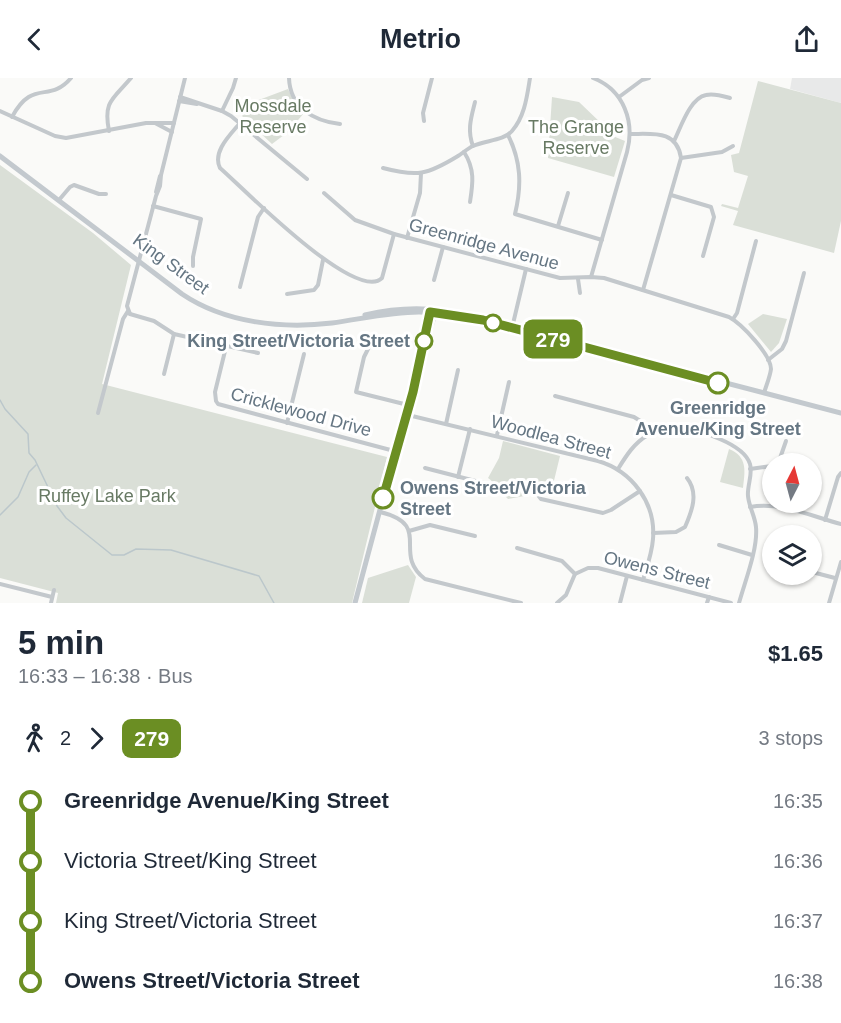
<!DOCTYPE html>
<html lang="en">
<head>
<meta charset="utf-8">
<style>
  :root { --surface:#fff; --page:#f6f6f7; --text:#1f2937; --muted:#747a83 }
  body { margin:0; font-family:Arial,sans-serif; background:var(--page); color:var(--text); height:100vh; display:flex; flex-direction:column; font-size:22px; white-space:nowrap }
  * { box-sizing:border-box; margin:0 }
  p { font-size:20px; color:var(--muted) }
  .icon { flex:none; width:33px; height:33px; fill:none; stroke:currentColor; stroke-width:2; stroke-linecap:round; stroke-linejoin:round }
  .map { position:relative; height:525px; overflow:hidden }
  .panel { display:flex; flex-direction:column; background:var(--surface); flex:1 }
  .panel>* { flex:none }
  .badge { padding:0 12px; border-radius:9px; font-size:21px; line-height:39px }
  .needle { width:39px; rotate:6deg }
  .fabs { position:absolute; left:762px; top:375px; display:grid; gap:12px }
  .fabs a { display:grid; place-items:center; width:60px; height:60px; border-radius:50%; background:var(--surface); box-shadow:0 2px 4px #0004; font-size:30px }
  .map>.badge { position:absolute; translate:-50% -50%; box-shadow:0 0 0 3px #fff }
  .legs { display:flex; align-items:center; gap:9px; height:66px; padding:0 18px; font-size:20px }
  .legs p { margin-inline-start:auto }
  .head { display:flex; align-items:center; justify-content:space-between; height:102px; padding:0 18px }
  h1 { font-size:33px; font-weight:800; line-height:45px }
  ul { padding:0 18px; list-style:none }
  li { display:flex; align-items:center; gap:21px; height:60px; font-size:22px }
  li i { display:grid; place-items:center; width:9px; height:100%; margin:0 8px; background:currentColor }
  li i::after { content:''; width:15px; height:15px; margin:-8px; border:4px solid; border-radius:50%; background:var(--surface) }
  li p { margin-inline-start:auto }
  li:first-child i { background:linear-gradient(#0000 50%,currentColor 0) }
  li:last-child i { background:linear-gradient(currentColor 50%,#0000 0) }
  header { display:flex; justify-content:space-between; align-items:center; height:78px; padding:0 18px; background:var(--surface); font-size:27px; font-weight:800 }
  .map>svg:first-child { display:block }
</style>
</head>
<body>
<header><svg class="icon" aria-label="back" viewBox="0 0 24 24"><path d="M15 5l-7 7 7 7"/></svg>Metrio<svg class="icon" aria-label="share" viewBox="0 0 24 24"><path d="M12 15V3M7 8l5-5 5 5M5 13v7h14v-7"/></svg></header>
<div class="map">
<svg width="841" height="525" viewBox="0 0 841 525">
  <rect width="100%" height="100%" fill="#fafaf8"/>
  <polygon fill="#e8e9e9" points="792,0 841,0 841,25 790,11"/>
  <g fill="#dadfd7">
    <polygon points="758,3 841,25 841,143 834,175 733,147 738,133 721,128 722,126 738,130 748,98 734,94 731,77 739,75"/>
    <polygon points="288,11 295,25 304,35 288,54 272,66 242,38 256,23"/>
    <polygon points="552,19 579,24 603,47 603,54 625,63 614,99 548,80"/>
    <polygon points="0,87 93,155 131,187 102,306 387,379 352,525 56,525 58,515 0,500"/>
    <polygon points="763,236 787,241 779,265 771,274 748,246"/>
    <path d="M503 363 560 378 550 419 537 410 532 412 530 417 508 421C502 415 493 403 488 400L499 380Z"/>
    <path d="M729 371C748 379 745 393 743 410L720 404Z"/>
    <polygon points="408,487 416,499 409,525 362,525 368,500"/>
  </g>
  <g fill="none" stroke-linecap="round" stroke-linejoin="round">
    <g stroke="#bbc7cb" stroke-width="1.5">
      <polyline points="0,322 5,331 28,356 29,375 35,382 57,428 66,440 112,477 124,477 136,471 171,472 259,498 274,525"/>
      <polyline points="0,437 18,419 29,394 36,387"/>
    </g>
    <g stroke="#c3c8cc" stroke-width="4">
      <path d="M289 0C290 29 313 43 340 46"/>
      <polyline points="180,19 222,33 231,38 307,101"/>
      <polyline points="619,19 642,2 649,0"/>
      <polyline points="179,23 197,26"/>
      <polyline points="0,33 55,58 66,60 146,45 174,45"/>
      <polyline points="222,33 233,10 236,0"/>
      <path d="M12 39C33 0 49 26 71 0"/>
      <polyline points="424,43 423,35 432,0"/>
      <polyline points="155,45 172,54"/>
      <path d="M240 45C230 57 212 74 220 90 242 109 356 226 382 200L394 156"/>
      <path d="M109 53C103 23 113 21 131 0"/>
      <path d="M631 56C653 56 677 52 681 80L643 212"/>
      <path d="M508 57C521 83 522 107 515 136L602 162"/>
      <path d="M674 63C681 49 690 20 706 17 714 15 723 18 730 20"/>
      <path d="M473 68C467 52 471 40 475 24"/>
      <path d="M464 74C475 91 473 105 470 124"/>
      <polyline points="681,80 722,74 733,68"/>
      <path d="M383 90C417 99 427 97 458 78 463 75 468 70 473 68 486 62 503 63 512 53 525 38 527 18 530 0"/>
      <polyline points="156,114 160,98"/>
      <path d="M324 115 355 142 394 156 560 200 591 199 604 200 729 239C742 246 771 277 771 291 770 299 766 308 764 315"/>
      <polyline points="671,117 711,129 714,139 703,178"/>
      <polyline points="59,122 70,109 74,107 99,116 106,116"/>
      <polyline points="153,128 201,141 193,179 193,188"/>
      <polyline points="558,148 568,115"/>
      <polyline points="407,160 420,115 421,95"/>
      <path d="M591 199 627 74C635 44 624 12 593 0"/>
      <polyline points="578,201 580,215"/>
      <polyline points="434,202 443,169"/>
      <polyline points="240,209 258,139 264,130"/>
      <polyline points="287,216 314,212 318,207 323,182"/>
      <polyline points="130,236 127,228 156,118 160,108 161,97 185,0"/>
      <polyline points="130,236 154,243 174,256 258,275"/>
      <polyline points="733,241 737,235 756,163"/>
      <polyline points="512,250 526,191"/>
      <polyline points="226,269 215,314 216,323 218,326 398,374"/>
      <polyline points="369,269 364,279 356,314 408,327"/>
      <polyline points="768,282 782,271 786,263 804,195"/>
      <polyline points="164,296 174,256"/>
      <polyline points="555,318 634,339 642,344 648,357"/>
      <polyline points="98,335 123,241 128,233"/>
      <path d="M408 337 598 383C632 393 656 425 653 461 652 475 647 489 643 502"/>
      <polyline points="287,345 304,276"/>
      <polyline points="446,346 458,292"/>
      <polyline points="497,357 509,304"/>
      <polyline points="778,386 786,363"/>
      <polyline points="425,390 487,406"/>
      <path d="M618 391C626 378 634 365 648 357 658 352 668 351 679 351 699 351 744 366 750 386 753 396 747 408 748 418 749 429 755 438 756 449 758 471 745 503 739 525"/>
      <polyline points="750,391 772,388"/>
      <polyline points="458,399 470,351"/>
      <polyline points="537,416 541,421 603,435 611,432 640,413"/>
      <path d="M750 429C780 423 813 439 841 446"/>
      <path d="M380 434C434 447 391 475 425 501L521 525"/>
      <polyline points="825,442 838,399 841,395"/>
      <polyline points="409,453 430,447 475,458"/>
      <path d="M653 455 676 454 685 449C692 433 699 415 687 400"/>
      <polyline points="719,467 752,477"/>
      <polyline points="517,470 562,483 575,496"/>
      <polyline points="812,494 835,500"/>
      <polyline points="0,506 52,519"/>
      <polyline points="51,525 54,512"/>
      <polyline points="557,525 566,517 575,496 588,490 598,490 731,525"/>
      <polyline points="620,525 627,498"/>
      <polyline points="707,525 709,519"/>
      <polyline points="829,525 841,484"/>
    </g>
    <g stroke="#c3c9ce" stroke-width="5">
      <path d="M0 78 182 216C225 245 282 251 332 245 361 241 390 234 419 234 440 234 461 240 483 242"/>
      <path d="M365 237C399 229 431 228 465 237"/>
      <polyline points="480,241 841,335"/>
      <polyline points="425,258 431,232"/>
      <polyline points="405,353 412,324"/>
      <polyline points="355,525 408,327 436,232"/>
    </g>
  </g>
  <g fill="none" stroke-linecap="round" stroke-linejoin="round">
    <defs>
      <polyline id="line-1" points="383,420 413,314 430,234 483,242 718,305"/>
    </defs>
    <use href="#line-1" stroke="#fff" stroke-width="14"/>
    <use href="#line-1" stroke="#6b8e23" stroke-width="9"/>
  </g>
  <g fill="#fff" stroke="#6b8e23" stroke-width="3">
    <circle cx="493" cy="245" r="8"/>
    <circle cx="424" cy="263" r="8"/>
    <circle cx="718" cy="305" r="10"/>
    <circle cx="383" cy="420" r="10"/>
  </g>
  <g text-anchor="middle" stroke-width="6" stroke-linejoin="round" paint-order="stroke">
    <g font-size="18" fill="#687a64" stroke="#fff">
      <text x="273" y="34">Mossdale<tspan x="273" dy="21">Reserve</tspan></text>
      <text x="576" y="55">The Grange<tspan x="576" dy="21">Reserve</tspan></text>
      <text x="107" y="424">Ruffey Lake Park</text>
    </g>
    <g font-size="18" fill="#657683" stroke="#fff">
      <text transform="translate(484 166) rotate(15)" y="6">Greenridge Avenue</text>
      <text transform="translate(171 186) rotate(36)" y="6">King Street</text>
      <text transform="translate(301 334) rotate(15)" y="6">Cricklewood Drive</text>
      <text transform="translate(551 359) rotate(15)" y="6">Woodlea Street</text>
      <text transform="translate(657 492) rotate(14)" y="6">Owens Street</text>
    </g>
    <g font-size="18" font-weight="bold" fill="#657683" stroke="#fff" text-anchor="end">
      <text x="410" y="269">King Street/Victoria Street</text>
      <text x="718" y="336" text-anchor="middle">Greenridge<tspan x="718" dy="21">Avenue/King Street</tspan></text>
      <text x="400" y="416" text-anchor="start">Owens Street/Victoria<tspan x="400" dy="21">Street</tspan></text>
    </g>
  </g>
</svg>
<div class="fabs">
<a><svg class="needle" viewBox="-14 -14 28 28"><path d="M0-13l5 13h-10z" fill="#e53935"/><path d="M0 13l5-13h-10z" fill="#747a83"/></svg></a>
<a><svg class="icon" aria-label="layers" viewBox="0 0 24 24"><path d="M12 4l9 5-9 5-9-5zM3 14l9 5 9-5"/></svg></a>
</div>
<b class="badge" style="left:553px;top:261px;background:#6b8e23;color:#fff">279</b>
</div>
<section class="panel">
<div class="head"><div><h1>5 min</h1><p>16:33 – 16:38 · Bus</p></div><b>$1.65</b></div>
<div class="legs"><svg class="icon" aria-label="walk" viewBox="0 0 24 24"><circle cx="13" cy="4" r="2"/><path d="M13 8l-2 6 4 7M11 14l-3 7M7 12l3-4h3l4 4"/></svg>2<svg class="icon" aria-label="forward" viewBox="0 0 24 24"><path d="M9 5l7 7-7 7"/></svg><b class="badge" style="background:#6b8e23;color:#fff">279</b><p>3 stops</p></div>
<ul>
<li><i style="color:#6b8e23"></i><b>Greenridge Avenue/King Street</b><p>16:35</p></li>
<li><i style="color:#6b8e23"></i><span>Victoria Street/King Street</span><p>16:36</p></li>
<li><i style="color:#6b8e23"></i><span>King Street/Victoria Street</span><p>16:37</p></li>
<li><i style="color:#6b8e23"></i><b>Owens Street/Victoria Street</b><p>16:38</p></li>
</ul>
</section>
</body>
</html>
